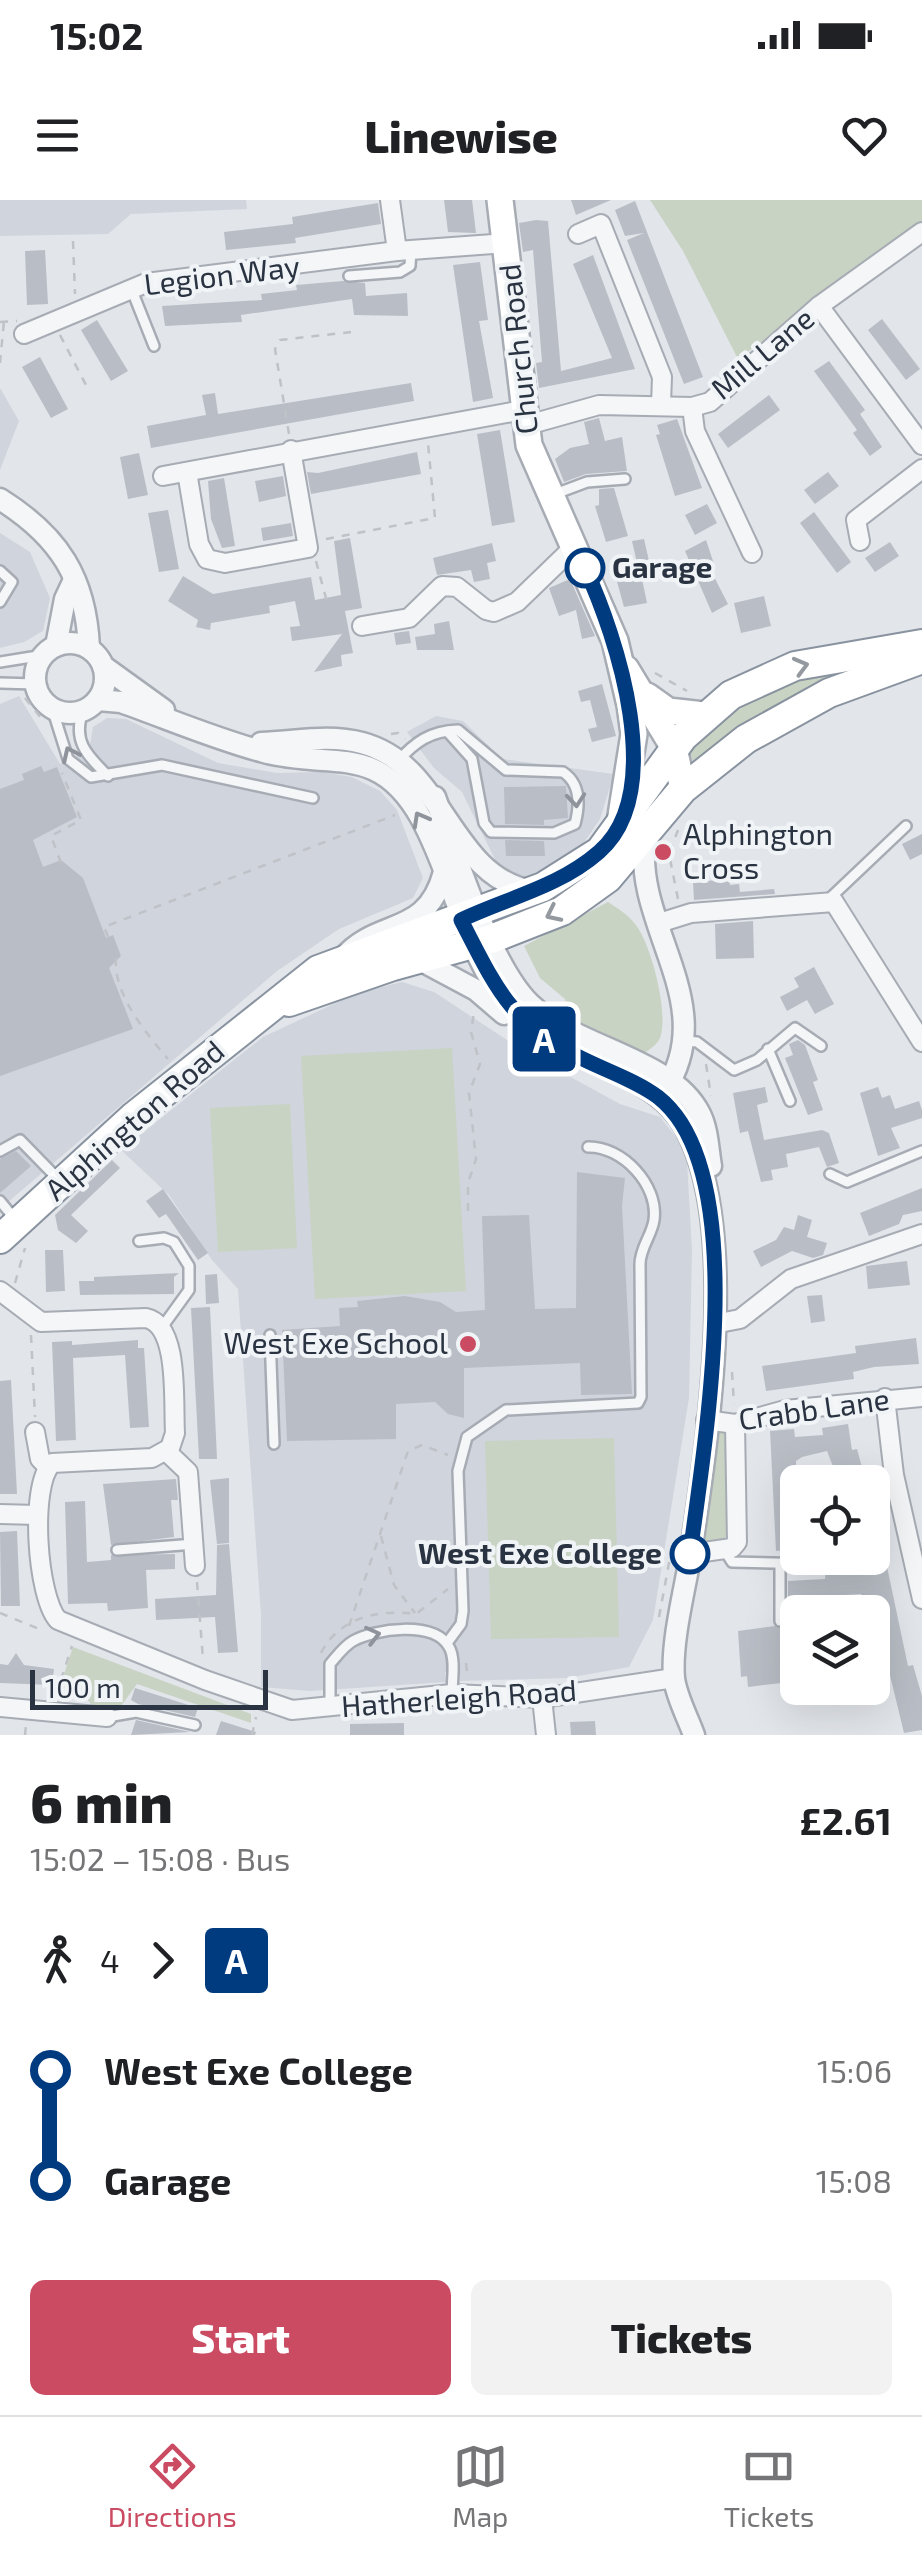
<!DOCTYPE html>
<html lang="en">
<head>
<meta charset="utf-8">
<style>
  :root { --surface:#fff; --page:#f2f2f2; --text:#202124; --muted:#757577; --line:#e0e0e0; --accent:#ca4b62 }
  body { margin:0; font-family:"Exo 2",sans-serif; background:var(--page); color:var(--text); height:100vh; display:flex; flex-direction:column; font-size:38px; white-space:nowrap }
  * { box-sizing:border-box; margin:0 }
  p { font-size:32px; color:var(--muted) }
  .icon { flex:none; width:55px; height:55px; fill:none; stroke:currentColor; stroke-width:2; stroke-linecap:round; stroke-linejoin:round }
  .map { position:relative; height:1535px; overflow:hidden }
  .drawer { display:flex; flex-direction:column; background:var(--surface); flex:1 }
  .drawer>* { flex:none }
  .badge { padding:0 20px; border-radius:8px; font-size:35px; line-height:65px }
  .buttons { position:absolute; left:780px; top:1265px; display:grid; gap:20px }
  .buttons a { display:grid; place-items:center; width:110px; height:110px; border-radius:15px; background:var(--surface); box-shadow:0 10px 40px #0002; font-size:50px }
  .scale { position:absolute; left:30px; bottom:25px; width:238px; box-sizing:border-box; padding-left:10px; border:5px solid #2a3341; border-top:0; font-size:28px; line-height:35px; white-space:nowrap; color:#2a3341; -webkit-text-stroke:8px #f1f4f7; paint-order:stroke }
  .map>.badge { position:absolute; translate:-50% -50%; box-shadow:0 0 0 5px #fff }
  .legs { display:flex; align-items:center; gap:15px; height:110px; padding:0 30px; font-size:32px }
  .legs p { margin-inline-start:auto }
  .summary { display:flex; align-items:center; justify-content:space-between; height:170px; padding:0 30px }
  h1 { font-size:55px; font-weight:800; line-height:75px }
  .cta { display:flex; gap:20px; margin-top:auto; padding:20px 30px }
  .cta a { flex:1; height:115px; border-radius:15px; background:var(--accent); color:#fff; font-size:40px; font-weight:800; line-height:115px; text-align:center }
  .cta a+a { background:var(--page); color:var(--text) }
  ul { padding:0 30px; list-style:none }
  li { display:flex; align-items:center; gap:35px; height:110px; font-size:38px }
  li i { display:grid; place-items:center; width:15px; height:100%; margin:0 12px; background:currentColor }
  li i::after { content:''; width:25px; height:25px; margin:-12px; border:8px solid; border-radius:50%; background:var(--surface) }
  li p { margin-inline-start:auto }
  li:first-child i { background:linear-gradient(#0000 50%,currentColor 0) }
  li:last-child i { background:linear-gradient(currentColor 50%,#0000 0) }
  .status { display:flex; justify-content:space-between; align-items:center; height:70px; padding:0 50px; background:var(--surface); direction:ltr }
  .status svg { height:28px; fill:currentColor }
  header { display:flex; justify-content:space-between; align-items:center; height:130px; padding:0 30px; background:var(--surface); font-size:45px; font-weight:800 }
  .dock { display:flex; justify-content:space-around; align-items:center; height:140px; border-top:2px solid var(--line); background:var(--surface); font-size:28px; color:var(--muted) }
  .dock a { display:grid; justify-items:center; gap:5px }
  .dock .current { color:var(--accent) }
  .map>svg:first-child { display:block }
</style>
</head>
<body>
<div class="status"><b>15:02</b><svg viewBox="0 0 49 12"><path d="M0 12V9h3v3zM5 12V6h3v6zM10 12V3h3v9zM15 12V0h3v12zM26 1h20v11H26zM47 4h2v5h-2z"/></svg></div>
<header><svg class="icon" aria-label="menu" viewBox="0 0 24 24"><path d="M4 6h16M4 12h16M4 18h16"/></svg>Linewise<svg class="icon" aria-label="heart" viewBox="0 0 24 24"><path d="M12 20l-8-8c-3-5 5-10 8-4 3-6 11-1 8 4z"/></svg></header>
<div class="map">
<svg width="922" height="1535" viewBox="0 0 922 1535">
  <rect width="100%" height="100%" fill="#e2e5ea"/>
  <g fill="#d0d4dc">
    <polygon points="0,0 246,0 247,9 131,14 108,34 0,36"/>
    <polygon points="0,188 19,221 0,270"/>
    <polygon points="0,333 30,352 50,398 43,431 24,442 0,448"/>
    <polygon points="19,496 60,564 89,550 93,527 107,518 126,519 218,563 277,573 321,572 352,577 380,591 397,610 423,678 413,698 339,729 277,771 0,1009 0,504"/>
    <polygon points="436,516 463,521 502,559 614,574 600,619 581,647 544,685 503,676 462,592 434,568 407,532"/>
    <polygon points="402,782 434,792 530,855 620,904 660,917 679,941 687,961 692,1050 689,1198 653,1420 629,1467 567,1478 460,1481 459,1472 452,1471 445,1472 446,1482 310,1491 261,1487 261,1415 238,1089 212,1060 169,995 121,950 263,837 357,793"/>
  </g>
  <g fill="#c8d3c3">
    <polygon points="650,0 922,0 922,23 738,159 683,51"/>
    <path d="M859 468 695 566 686 544C742 496 786 478 859 468Z"/>
    <path d="M608 702C620 710 630 716 638 728 652 749 669 814 660 838 657 845 650 849 643 854L571 825 565 799 540 778 524 746Z"/>
    <polygon points="452,848 466,1091 315,1099 301,856"/>
    <polygon points="290,904 297,1048 218,1052 210,908"/>
    <polygon points="716,1229 728,1229 730,1326 724,1341 701,1344"/>
    <polygon points="614,1238 619,1437 491,1439 485,1241"/>
    <path d="M73 1447 251 1514V1523L137 1484 118 1510 97 1512C82 1495 84 1481 59 1489Z"/>
  </g>
  <g fill="#b9bec6">
    <polygon points="444,0 472,0 476,33 448,32"/>
    <polygon points="571,0 611,0 576,15"/>
    <polygon points="635,1 703,177 684,184 627,40 644,33 625,36 615,10"/>
    <polygon points="378,3 381,24 295,38 296,43 226,50 224,32 293,24 292,17"/>
    <polygon points="536,20 548,21 561,171 612,158 573,64 593,55 635,169 539,188 536,163 542,162 533,50 523,52 519,23"/>
    <polygon points="45,50 48,104 27,105 25,51"/>
    <polygon points="480,62 488,120 479,121 493,198 473,202 453,65"/>
    <polygon points="343,81 365,83 366,96 407,93 408,116 354,115 352,99 241,115 242,122 165,126 162,106 262,100 261,94 297,90 296,85"/>
    <polygon points="882,119 920,169 906,180 868,130"/>
    <polygon points="97,120 128,171 111,181 81,130"/>
    <polygon points="40,157 68,209 51,218 22,167"/>
    <polygon points="829,161 865,210 860,214 882,247 870,256 853,233 857,230 814,171"/>
    <polygon points="411,183 414,201 151,248 147,226 206,215 202,195 215,193 218,214"/>
    <polygon points="769,195 780,210 728,248 718,234"/>
    <polygon points="599,218 605,241 622,237 627,271 586,274 564,282 555,259 570,248 589,244 584,222"/>
    <polygon points="677,219 702,288 675,296 656,235 660,234 657,225"/>
    <polygon points="500,230 515,322 492,326 477,234"/>
    <polygon points="417,252 421,274 311,294 307,272 318,273"/>
    <polygon points="139,253 148,295 128,299 120,257"/>
    <polygon points="828,272 839,286 815,304 804,290"/>
    <polygon points="283,276 286,296 259,302 255,281"/>
    <polygon points="224,278 235,346 222,348 211,319 208,281"/>
    <polygon points="614,288 628,336 606,342 595,306 599,305 599,289"/>
    <polygon points="707,304 717,323 695,335 685,315"/>
    <polygon points="168,310 179,369 159,372 148,313"/>
    <polygon points="814,312 851,362 837,373 800,323"/>
    <polygon points="291,323 293,336 263,341 261,328"/>
    <polygon points="350,338 362,408 345,411 353,453 341,455 342,466 314,472 342,434 292,441 290,427 300,426 295,401 269,406 270,413 211,423 210,430 196,427 198,420 168,401 183,376 213,394 311,377 315,400 341,395 334,341"/>
    <polygon points="644,339 649,361 637,363 632,341"/>
    <polygon points="706,340 714,364 709,367 728,404 712,413 685,351"/>
    <polygon points="890,342 899,356 875,372 865,358"/>
    <polygon points="492,343 496,361 487,363 490,379 474,382 471,370 437,375 433,358"/>
    <polygon points="641,374 647,403 624,407 616,378"/>
    <polygon points="570,379 595,436 582,439 576,410 559,416 549,388"/>
    <polygon points="764,396 771,426 741,433 734,403"/>
    <polygon points="449,421 454,450 417,450 415,437 435,434 434,424"/>
    <polygon points="409,431 411,443 396,445 394,433"/>
    <polygon points="602,484 616,536 592,542 588,529 597,527 590,500 581,502 578,491"/>
    <polygon points="41,566 44,572 57,567 77,617 33,640 43,667 61,660 83,678 106,738 113,735 121,756 109,768 133,829 0,876 0,589 24,580 22,574"/>
    <polygon points="566,586 568,618 544,620 544,625 505,624 504,587"/>
    <polygon points="922,634 922,654 910,660 902,644"/>
    <polygon points="505,640 544,641 545,656 506,656"/>
    <polygon points="729,679 730,685 739,684 740,692 774,689 775,694 694,700 693,682"/>
    <polygon points="753,721 754,758 716,759 715,724"/>
    <polygon points="814,767 834,804 815,814 807,800 787,811 780,797 799,787 794,778"/>
    <polygon points="798,840 805,845 818,880 813,882 823,910 808,915 785,858 793,855 789,844"/>
    <polygon points="765,887 768,902 757,905 764,940 822,930 829,933 839,963 827,967 819,947 786,954 788,967 771,970 773,980 761,982 748,931 740,933 733,893"/>
    <polygon points="878,887 882,898 890,895 895,909 919,901 922,910 922,918 891,928 900,948 878,956 860,893"/>
    <polygon points="16,951 31,966 0,993 0,959"/>
    <polygon points="112,960 120,968 71,1015 88,1031 76,1043 58,1030 55,1015"/>
    <polygon points="577,972 625,978 622,1006 632,1194 581,1195 580,1163 464,1168 464,1218 448,1214 435,1202 396,1204 396,1239 287,1241 282,1130 340,1126 339,1108 358,1107 357,1101 405,1096 440,1102 456,1112 485,1110 482,1016 529,1015 535,1109 576,1108"/>
    <polygon points="922,988 922,1011 903,1015 899,1024 869,1036 860,1013"/>
    <polygon points="163,989 208,1053 198,1060 166,1014 159,1018 146,1001"/>
    <polygon points="798,1015 812,1020 807,1037 827,1043 823,1055 813,1058 792,1051 761,1067 753,1051 776,1040 784,1027 794,1030"/>
    <polygon points="45,1050 63,1050 65,1091 46,1092"/>
    <polygon points="907,1061 910,1085 868,1089 866,1066"/>
    <polygon points="179,1073 174,1077 174,1094 80,1095 79,1081 94,1081 94,1077"/>
    <polygon points="217,1074 219,1103 206,1104 205,1075"/>
    <polygon points="822,1095 825,1121 811,1123 807,1096"/>
    <polygon points="210,1107 217,1259 199,1259 191,1108"/>
    <polygon points="916,1138 919,1164 874,1167 853,1172 854,1179 766,1191 762,1166 856,1153 855,1146"/>
    <polygon points="138,1140 138,1148 144,1148 149,1227 130,1228 125,1155 73,1158 76,1240 56,1241 52,1142 72,1141 72,1145"/>
    <polygon points="11,1180 17,1294 0,1294 0,1181"/>
    <polygon points="848,1224 852,1250 857,1249 866,1282 839,1282 827,1251 802,1257 796,1261 798,1349 776,1351 770,1231 794,1229 795,1237 823,1235 822,1228"/>
    <polygon points="229,1278 229,1343 217,1344 210,1280"/>
    <polygon points="176,1279 178,1300 171,1300 174,1337 111,1345 103,1284"/>
    <polygon points="85,1301 87,1362 111,1360 111,1355 175,1354 175,1369 146,1370 148,1408 108,1411 107,1403 68,1404 65,1302"/>
    <polygon points="872,1329 879,1329 908,1466 913,1465 922,1496 922,1530 904,1533 888,1467 883,1468 879,1449 874,1450 872,1443 872,1412 868,1403 863,1404 861,1394 814,1397 816,1412 788,1412 788,1381 825,1379 826,1362 872,1358"/>
    <polygon points="17,1331 20,1406 1,1406 0,1332"/>
    <polygon points="229,1344 238,1452 218,1453 215,1417 156,1420 155,1399 216,1395 217,1345"/>
    <polygon points="798,1423 798,1481 748,1487 747,1476 741,1477 738,1431"/>
    <polygon points="16,1453 24,1465 54,1469 52,1485 0,1483 0,1464 8,1465"/>
    <polygon points="135,1488 198,1508 195,1517 138,1504 131,1500"/>
    <polygon points="136,1520 190,1532 131,1535"/>
    <polygon points="221,1521 256,1532 255,1535 216,1535"/>
    <polygon points="595,1521 596,1535 571,1535 570,1522"/>
    <polygon points="404,1523 404,1535 350,1535 350,1524"/>
  </g>
  <g fill="none" stroke-linecap="round" stroke-linejoin="round">
    <defs>
      <g id="service">
        <polyline points="349,76 400,72 410,66 411,50"/>
        <polyline points="131,88 154,146"/>
        <polyline points="555,294 587,282 625,279"/>
        <polyline points="0,371 12,382 0,402"/>
        <polyline points="0,462 44,455"/>
        <polyline points="0,483 36,484"/>
        <polyline points="52,508 68,559 91,577 162,565 313,598"/>
        <path d="M83 511C72 541 87 555 108 576"/>
        <path d="M397 562C415 542 430 531 458 530L506 570 563 572C581 584 580 605 575 624L554 633 491 632 484 623 472 559 447 531"/>
        <polyline points="828,700 906,626"/>
        <polyline points="686,841 697,842 734,870 757,860 795,828 821,846"/>
        <polyline points="768,849 790,901"/>
        <polyline points="0,951 20,940 60,981"/>
        <polyline points="830,974 847,982 922,951"/>
        <polyline points="0,1001 14,1018"/>
        <polyline points="139,1041 164,1038 174,1042 189,1066 189,1090 163,1126"/>
        <polyline points="270,1135 274,1244"/>
        <polyline points="117,1350 195,1344"/>
        <polyline points="725,1351 732,1362 818,1364"/>
        <polyline points="780,1421 780,1364"/>
        <path d="M447 1443 461 1424 463 1411 458 1271 467 1237 506 1210 638 1203 641 1197C641 1153 640 1108 640 1064 640 1048 652 1035 654 1020 659 985 622 946 588 947"/>
        <path d="M330 1507V1464C337 1456 344 1446 353 1441 374 1429 434 1420 449 1447 456 1458 452 1481 452 1494"/>
        <polyline points="107,1517 136,1512 195,1525"/>
      </g>
      <g id="minor">
        <polyline points="390,0 397,51"/>
        <polyline points="578,34 601,24 662,177 661,204"/>
        <polyline points="819,106 922,245"/>
        <polyline points="24,134 146,83 397,51 507,43"/>
        <polyline points="692,207 695,231 752,353"/>
        <polyline points="524,226 599,205 692,207 710,202 819,106 922,32"/>
        <polyline points="187,272 199,344 207,359 225,363 308,348 291,250"/>
        <polyline points="163,276 523,210"/>
        <polyline points="860,341 856,320 922,269"/>
        <polyline points="362,426 409,418 442,386 457,387 486,410 494,412 517,402 575,346"/>
        <polyline points="659,723 691,713 834,702 922,842"/>
        <path d="M0 1091 41 1122 146 1118C180 1125 173 1203 175 1233L170 1248 152 1258 52 1263C29 1285 37 1397 58 1420L205 1480 292 1510 452 1494 542 1498 674 1478"/>
        <polyline points="714,1124 740,1119 791,1079 922,1034"/>
        <polyline points="885,1198 894,1275 922,1399"/>
        <polyline points="706,1220 735,1224 785,1210 922,1197"/>
        <polyline points="35,1232 40,1259 48,1267"/>
        <polyline points="166,1251 188,1272 195,1366"/>
        <polyline points="0,1314 37,1315"/>
        <polyline points="690,1354 732,1348 737,1342 735,1224"/>
        <polyline points="542,1498 546,1535"/>
        <polyline points="0,1507 107,1517"/>
      </g>
      <g id="tertiary">
        <path d="M0 299C59 336 86 378 89 448"/>
        <circle cx="70" cy="478" r="35"/>
        <polyline points="56,446 65,399 73,382"/>
        <polyline points="103,466 164,510"/>
        <path d="M98 500 121 502C169 519 215 539 264 552 330 570 378 541 421 618 455 680 465 754 511 809 555 862 644 866 680 919 743 1015 707 1246 690 1358 684 1393 671 1443 674 1478 676 1496 688 1518 694 1535"/>
        <path d="M261 543C294 542 329 534 362 543 445 565 449 675 531 691"/>
        <path d="M435 597C454 651 490 765 530 804 576 848 672 858 700 914 708 930 708 949 711 966"/>
        <path d="M645 638C633 727 721 803 665 890"/>
        <path d="M342 759C379 716 426 739 444 672"/>
        <polyline points="418,759 476,790 504,814"/>
      </g>
      <g id="secondary">
        <polyline points="500,0 529,245 615,441 630,505 634,534 620,622"/>
        <polyline points="626,469 674,548 683,589"/>
        <polyline points="647,496 668,511 704,515"/>
      </g>
      <g id="trunk">
        <polyline points="289,802 393,766 491,739 562,711 608,678 683,589 746,539 829,493 922,459"/>
        <polyline points="0,1039 133,917 318,770 543,687 600,651 683,537 731,495 795,466 922,444"/>
      </g>
    </defs>
    <use href="#service" stroke="#a7acb4" stroke-width="14"/>
    <use href="#minor" stroke="#a7acb4" stroke-width="22"/>
    <use href="#tertiary" stroke="#a7acb4" stroke-width="25"/>
    <use href="#secondary" stroke="#a7acb4" stroke-width="30"/>
    <use href="#trunk" stroke="#8993a0" stroke-width="32"/>
    <g stroke="#bfc3c8" stroke-width="2.5" stroke-dasharray="8 8" stroke-linecap="butt">
      <polyline points="73,41 75,94"/>
      <polyline points="0,122 17,121"/>
      <polyline points="60,135 87,187"/>
      <polyline points="0,163 4,121"/>
      <polyline points="289,234 275,149 280,140 351,132"/>
      <polyline points="326,339 435,318 428,243"/>
      <polyline points="316,361 327,402"/>
      <polyline points="655,473 687,491"/>
      <polyline points="25,498 42,519"/>
      <polyline points="391,534 398,533 405,539"/>
      <polyline points="61,663 51,636 81,620 62,573"/>
      <polyline points="678,699 669,654 678,630"/>
      <polyline points="108,737 104,727 395,615"/>
      <path d="M116 758C113 794 146 833 168 859"/>
      <polyline points="706,864 711,896"/>
      <polyline points="468,1011 468,983 476,959 469,893 480,864 471,832 474,812"/>
      <polyline points="15,1083 25,1048"/>
      <polyline points="31,1135 35,1217"/>
      <polyline points="732,1172 734,1204"/>
      <polyline points="381,1336 394,1385 415,1413"/>
      <polyline points="197,1382 203,1459"/>
      <polyline points="0,1413 44,1431"/>
      <polyline points="659,1417 672,1347"/>
      <polyline points="349,1426 408,1251 422,1245 448,1255"/>
      <path d="M321 1453C339 1417 380 1409 416 1414L448 1389"/>
      <polyline points="466,1463 468,1479"/>
      <polyline points="56,1495 72,1446"/>
      <polyline points="25,1535 26,1525"/>
      <polyline points="252,1535 256,1517"/>
    </g>
    <use href="#service" stroke="#f4f6f8" stroke-width="9"/>
    <use href="#minor" stroke="#f4f6f8" stroke-width="18"/>
    <use href="#tertiary" stroke="#f4f6f8" stroke-width="20"/>
    <use href="#secondary" stroke="#fff" stroke-width="25"/>
    <use href="#trunk" stroke="#fff" stroke-width="28"/>
  </g>
  <defs><path id="oneway-chevron" d="M-2-3.5L2.5 0L-2 3.5" fill="none" stroke-width="1.6" stroke-linecap="round" stroke-linejoin="round" transform="scale(2.5)"/></defs>
  <g stroke="#9499a0">
    <use href="#oneway-chevron" transform="translate(801 466) rotate(-15)"/>
    <use href="#oneway-chevron" transform="translate(553 714) rotate(154)"/>
  </g>
  <g stroke="#8f949c">
    <use href="#oneway-chevron" transform="translate(70 554) rotate(-115)"/>
    <use href="#oneway-chevron" transform="translate(576 600) rotate(85)"/>
    <use href="#oneway-chevron" transform="translate(420 619) rotate(-119)"/>
    <use href="#oneway-chevron" transform="translate(373 1435) rotate(-14)"/>
  </g>
  <g fill="none" stroke-linecap="round" stroke-linejoin="round">
    <defs>
      <path id="line-1" d="M585 368C617 437 668 592 599 652 559 687 507 698 461 720 496 788 511 825 583 859 607 871 637 881 658 897 753 971 704 1246 690 1354"/>
    </defs>
    <use href="#line-1" stroke="#fff" stroke-width="22"/>
    <use href="#line-1" stroke="#003b80" stroke-width="15"/>
  </g>
  <g fill="#fff" stroke="#003b80" stroke-width="5">
    <circle cx="585" cy="368" r="18"/>
    <circle cx="690" cy="1354" r="18"/>
  </g>
  <g fill="#ca4b62" stroke="#f1f4f7" stroke-width="4">
    <circle cx="663" cy="652" r="10"/>
    <circle cx="468" cy="1144" r="10"/>
  </g>
  <g text-anchor="middle" stroke-width="8" stroke-linejoin="round" paint-order="stroke">
    <g font-size="30" fill="#2a3341" stroke="#f1f4f7">
      <text transform="translate(222 76) rotate(-7)" y="10">Legion Way</text>
      <text transform="translate(519 149) rotate(-96)" y="10">Church Road</text>
      <text transform="translate(763 154) rotate(-40)" y="10">Mill Lane</text>
      <text transform="translate(135 921) rotate(-41)" y="10">Alphington Road</text>
      <text transform="translate(814 1210) rotate(-8)" y="10">Crabb Lane</text>
      <text transform="translate(459 1499) rotate(-4)" y="10">Hatherleigh Road</text>
    </g>
    <g font-size="30" font-weight="bold" fill="#2a3341" stroke="#f1f4f7" text-anchor="start">
      <text x="612" y="378">Garage</text>
      <text x="662" y="1364" text-anchor="end">West Exe College</text>
    </g>
    <g font-size="30" fill="#2a3341" stroke="#f1f4f7" text-anchor="start">
      <text x="683" y="645">Alphington<tspan x="683" dy="34">Cross</tspan></text>
      <text x="448" y="1154" text-anchor="end">West Exe School</text>
    </g>
  </g>
</svg>
<div class="buttons">
<a><svg class="icon" aria-label="locate" viewBox="0 0 24 24"><circle cx="12" cy="12" r="6"/><path d="M12 2v4M12 18v4M2 12h4M18 12h4"/></svg></a>
<a><svg class="icon" aria-label="layers" viewBox="0 0 24 24"><path d="M12 4l9 5-9 5-9-5zM3 14l9 5 9-5"/></svg></a>
</div>
<div class="scale">100 m</div>
<b class="badge" style="left:544px;top:839px;background:#003b80;color:#fff">A</b>
</div>
<section class="drawer">
<div class="summary"><div><h1>6 min</h1><p>15:02 – 15:08 · Bus</p></div><b>£2.61</b></div>
<div class="legs"><svg class="icon" aria-label="walk" viewBox="0 0 24 24"><circle cx="13" cy="4" r="2"/><path d="M13 8l-2 6 4 7M11 14l-3 7M7 12l3-4h3l4 4"/></svg>4<svg class="icon" aria-label="forward" viewBox="0 0 24 24"><path d="M9 5l7 7-7 7"/></svg><b class="badge" style="background:#003b80;color:#fff">A</b></div>
<ul>
<li><i style="color:#003b80"></i><b>West Exe College</b><p>15:06</p></li>
<li><i style="color:#003b80"></i><b>Garage</b><p>15:08</p></li>
</ul>
<div class="cta"><a>Start</a><a>Tickets</a></div>
</section>
<nav class="dock">
<a class="current"><svg class="icon" aria-label="directions" viewBox="0 0 24 24"><path d="M12 3l9 9-9 9-9-9zM9 14v-3h6M13 9l2 2-2 2"/></svg>Directions</a>
<a><svg class="icon" aria-label="map" viewBox="0 0 24 24"><path d="M3 6l6-2 6 2 6-2v14l-6 2-6-2-6 2zM9 4v14M15 6v14"/></svg>Map</a>
<a><svg class="icon" aria-label="tickets" viewBox="0 0 24 24"><path d="M3 7h18v10H3zM15 7v10"/></svg>Tickets</a>
</nav>
</body>
</html>
